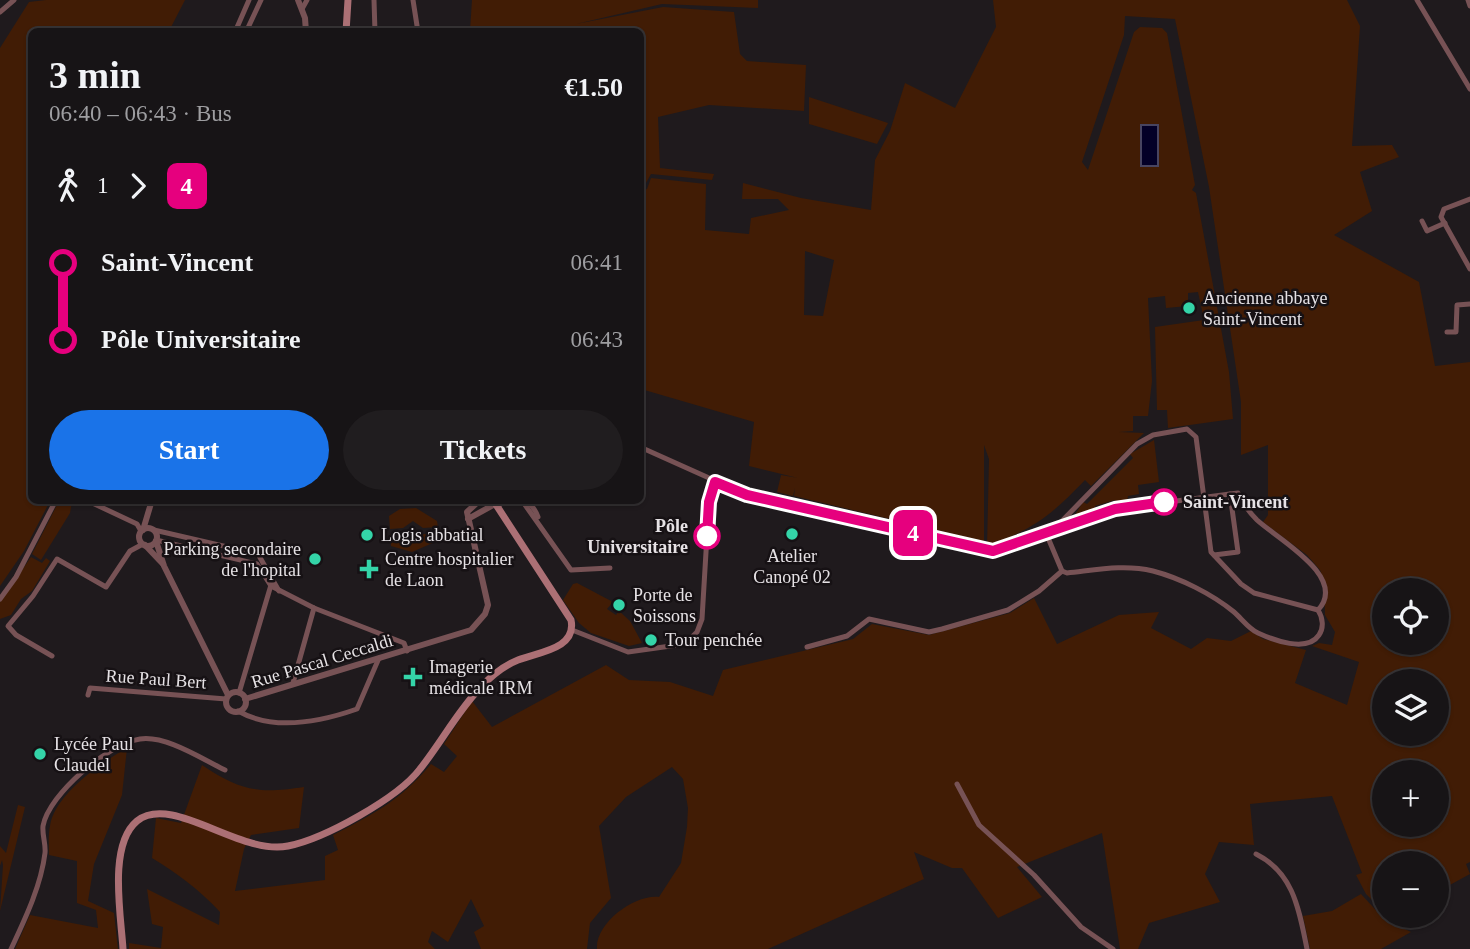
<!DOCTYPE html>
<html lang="en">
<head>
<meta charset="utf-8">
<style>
  :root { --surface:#171416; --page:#201d1f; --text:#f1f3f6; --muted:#9e9ea1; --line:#363335; --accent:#1a73e8 }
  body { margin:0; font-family:Georgia,serif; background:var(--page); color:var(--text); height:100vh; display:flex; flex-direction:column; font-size:26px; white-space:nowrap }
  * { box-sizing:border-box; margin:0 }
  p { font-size:23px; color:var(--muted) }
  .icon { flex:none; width:38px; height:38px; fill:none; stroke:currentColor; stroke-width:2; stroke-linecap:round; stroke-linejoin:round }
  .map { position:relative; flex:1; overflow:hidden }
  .side { position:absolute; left:28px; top:28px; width:616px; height:476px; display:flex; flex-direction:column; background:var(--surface); border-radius:10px; box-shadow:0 2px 5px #0004,0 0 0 2px var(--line) }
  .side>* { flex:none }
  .badge { padding:0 14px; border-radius:10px; font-size:24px; line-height:46px }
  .controls { position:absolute; left:1372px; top:578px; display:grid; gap:14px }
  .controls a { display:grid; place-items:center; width:77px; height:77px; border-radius:50%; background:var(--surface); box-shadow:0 2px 5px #0004,0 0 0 2px var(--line); font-size:35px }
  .map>.badge { position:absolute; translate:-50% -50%; box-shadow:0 0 0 4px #fff }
  .legs { display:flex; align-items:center; gap:10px; height:77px; padding:0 21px; font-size:23px }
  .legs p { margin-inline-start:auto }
  .head { display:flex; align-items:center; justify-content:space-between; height:119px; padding:0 21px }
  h1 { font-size:38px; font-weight:700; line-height:52px }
  .cta { display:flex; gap:14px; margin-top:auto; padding:14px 21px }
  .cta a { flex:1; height:80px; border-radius:42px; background:var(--accent); color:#fff; font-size:28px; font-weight:700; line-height:80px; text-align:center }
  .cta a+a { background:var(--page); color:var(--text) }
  ul { padding:0 21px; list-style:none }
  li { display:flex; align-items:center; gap:24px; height:77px; font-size:26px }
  li i { display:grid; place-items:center; width:10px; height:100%; margin:0 9px; background:currentColor }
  li i::after { content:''; width:18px; height:18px; margin:-9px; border:5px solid; border-radius:50%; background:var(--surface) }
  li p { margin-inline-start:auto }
  li:first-child i { background:linear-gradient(#0000 50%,currentColor 0) }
  li:last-child i { background:linear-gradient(currentColor 50%,#0000 0) }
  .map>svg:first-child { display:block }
</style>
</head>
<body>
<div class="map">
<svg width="1470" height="949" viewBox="0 0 1470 949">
  <rect width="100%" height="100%" fill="#1f1a1d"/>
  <g fill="#411c05" fill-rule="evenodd">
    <polygon points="46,0 185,0 169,31 32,32 32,500 50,501 24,551 0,586 0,48 29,2"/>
    <path d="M472 0H758V8L662 4 576 24 663 7 734 12 740 54 747 61 806 65 804 111 709 105 658 117 660 168 714 174 712 180 651 174 642 190 647 189 651 178 706 184 705 230 749 234 751 218 789 210 778 199H742L743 183 801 198 871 210 875 160 890 131 905 83 955 108 996 27 993 0H1347L1360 26 1352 146 1392 145 1399 157 1360 172 1372 211 1334 235 1419 282 1435 366 1470 362V862L1466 864 1470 874 1437 892V863H1384V912L1366 894 1356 875 1362 873 1332 796 1250 804 1254 845 1219 842 1205 874 1220 902 1149 923 1138 949H1120L1102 833 1017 867 1042 897 998 918 962 868H952L914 852 924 879 768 949H597C595 923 635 894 659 897L681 863 687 827 688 808 683 779 672 767 626 797 599 826 611 898 590 923 587 949H481L474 932 484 926 471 899 448 942 432 931 428 942 435 949H129V943L161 948 163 927 152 924 147 889 219 925 220 912C200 890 177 873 152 858L156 818 181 823 202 765C241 791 258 794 304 787L299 828 251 835 244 849 235 891 325 880V856L338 850 333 835C374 814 401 800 431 764L444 772 457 756 444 744 472 701 492 727 606 665 629 680 670 682 713 696 723 670 853 639 872 624 929 635 1010 613 1034 598 1057 644 1119 615 1159 612 1151 628 1191 649 1207 638 1231 641 1251 631 1263 639 1306 650 1295 683 1347 705 1359 662 1312 646 1319 643 1332 645 1335 632 1325 615 1324 581 1320 570 1307 555 1263 522 1268 515V445L1241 455V402L1209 187 1175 19 1125 16 1124 35 1082 162 1088 170 1134 32 1140 27 1162 28 1167 33 1195 185 1192 190 1196 193 1229 372 1233 419 1168 428 1167 410H1157L1155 327 1204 320 1198 292 1188 293V306L1166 308 1165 296 1148 298 1152 381 1148 416H1133V431L1119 432 1144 433 1091 486 1085 480C1058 508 1042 523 1006 539L1008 545 987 548 989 459 984 445V541H982L794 496 795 488 793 496 777 492 781 475 798 478 749 466 754 422 641 389 640 32 470 31ZM805 251 834 260 823 316 804 315ZM1384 590H1437V642H1384ZM1384 681H1437V733H1384ZM1384 772H1437V824H1384Z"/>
    <polygon points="809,97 888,123 877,144 809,124"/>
    <polygon points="1154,440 1159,482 1138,485 1139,494 1128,496 1127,502 1116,504 1115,500 1095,506 1097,512 1073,518 1083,502 1087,504 1133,458 1130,454"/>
    <polygon points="59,501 72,501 70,513 41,560 32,554"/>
    <polygon points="416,508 437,521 438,527 423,528 413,521 403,528 390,529 389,516 400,509"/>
    <polygon points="390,534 403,534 413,541 423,534 438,534 435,542 412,552 391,546"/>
    <polygon points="31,557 42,563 46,558 50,561 32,591 21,599 11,615 0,619 0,602"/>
    <polygon points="577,583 613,602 607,609 616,615 619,611 630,621 642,643 629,646 591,633 579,623 563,600 573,584"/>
    <path d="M127 748 122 795 94 864 88 901 114 913 118 949H15L30 915 98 928 96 910 77 903V861L49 855C49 846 48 836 50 826 54 795 102 762 127 748Z"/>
    <polygon points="18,805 25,807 0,911 3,865 2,860 0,866 0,846 6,853"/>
    <polygon points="1361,894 1384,919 1411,932 1381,949 1310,949 1303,916 1332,911"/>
  </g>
  <rect fill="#030027" stroke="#474460" stroke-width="2" x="1141" y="125" width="17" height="41"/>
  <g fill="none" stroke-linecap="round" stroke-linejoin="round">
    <g stroke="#775255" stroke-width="5">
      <polyline points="374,0 375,32"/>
      <polyline points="413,0 418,32"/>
      <polyline points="1417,0 1470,89"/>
      <polyline points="1468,0 1470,6"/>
      <polyline points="302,9 307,0"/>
      <polyline points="0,12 14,0"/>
      <polyline points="235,32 249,0"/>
      <polyline points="246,32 261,0"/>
      <polyline points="1470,199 1444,209 1441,217 1470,269"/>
      <polyline points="1422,221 1427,231 1445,223"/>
      <polyline points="1447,332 1456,332 1457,305 1470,304"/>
      <polyline points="640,447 747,495 993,551 1115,509 1230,494"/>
      <polyline points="86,500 137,524 141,531"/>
      <path d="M510 500C526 502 532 501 538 517"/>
      <polyline points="523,502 571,570 610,568"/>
      <polyline points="497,507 506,500"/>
      <polyline points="1059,529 1060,523 1137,444 1153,435 1187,429 1196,437 1211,552 1241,584 1254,593 1318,610"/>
      <polyline points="154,530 258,554 279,591"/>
      <path d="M1046 533 1062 571 1067 573C1096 570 1124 564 1153 571 1180 578 1212 594 1234 612 1242 619 1249 629 1258 633 1273 640 1307 653 1319 635 1324 628 1323 618 1318 610"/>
      <polyline points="156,540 257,564 271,586 314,608 404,643 407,651"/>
      <path d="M1214 555 1238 552 1230 494 1238 493C1243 504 1248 511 1257 520 1276 538 1349 577 1318 610"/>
      <polyline points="0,599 16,577 56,500"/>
      <polyline points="572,630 628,652 685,644 697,632 702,619 709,502 715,482"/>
      <polyline points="807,647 847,636 869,619 929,632 942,629 1008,610 1039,591 1062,571"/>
      <polyline points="52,656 16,635 8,626 33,596 57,559 106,587 130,551 143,544"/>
      <polyline points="293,683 314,608"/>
      <polyline points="239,693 271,585"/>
      <polyline points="88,695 90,688 226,699"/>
      <path d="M238 711C273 731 320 722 357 709L379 658"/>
      <polyline points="957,784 979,825 1034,875 1081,927 1113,949"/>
      <path d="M1256 854C1294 873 1299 910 1307 949"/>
      <path d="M11 949C25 919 41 886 45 853 46 844 42 835 43 826 49 794 108 744 140 739 166 735 202 759 225 770"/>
    </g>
    <g stroke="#775255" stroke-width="6">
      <polyline points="298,0 305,18 306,32"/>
      <polyline points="468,519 495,504"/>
      <circle cx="148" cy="537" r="9"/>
      <polyline points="143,530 152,500"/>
      <polyline points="156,541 164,566 228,695"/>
      <polyline points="145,545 163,564"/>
      <circle cx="236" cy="702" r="10"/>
      <polyline points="245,699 471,630 485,614 488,605 467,512 480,500"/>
    </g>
    <g stroke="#ac7075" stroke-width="7">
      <polyline points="346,32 348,0"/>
      <path d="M123 949C121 915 108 845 137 821 172 793 240 856 288 846 324 839 398 798 420 769 441 743 457 712 480 688 491 676 503 666 518 660 538 652 577 649 571 620L493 500"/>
    </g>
  </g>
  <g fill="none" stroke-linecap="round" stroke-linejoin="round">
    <defs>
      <polyline id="line-1" points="707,536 709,502 715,482 747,495 993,551 1115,509 1164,502"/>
    </defs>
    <use href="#line-1" stroke="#fff" stroke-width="16"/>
    <use href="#line-1" stroke="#e6007e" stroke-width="10"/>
  </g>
  <g fill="#34d4a8" stroke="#161114" stroke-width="2.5">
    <circle cx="1189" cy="308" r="7"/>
    <circle cx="792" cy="534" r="7"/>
    <circle cx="367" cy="535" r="7"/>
    <circle cx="315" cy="559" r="7"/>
    <path d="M365.5 558.5h7v7h7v7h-7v7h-7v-7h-7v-7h7z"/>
    <circle cx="619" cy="605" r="7"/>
    <circle cx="651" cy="640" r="7"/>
    <path d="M409.5 666.5h7v7h7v7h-7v7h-7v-7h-7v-7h7z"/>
    <circle cx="40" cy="754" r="7"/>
  </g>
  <g fill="#fff" stroke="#e6007e" stroke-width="3.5">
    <circle cx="1164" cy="502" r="12"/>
    <circle cx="707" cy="536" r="12"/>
  </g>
  <g text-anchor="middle" stroke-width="5" stroke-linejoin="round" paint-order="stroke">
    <g font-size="18" fill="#e6e2e5" stroke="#161114" text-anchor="start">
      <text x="1203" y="304">Ancienne abbaye<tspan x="1203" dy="21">Saint-Vincent</tspan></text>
      <text x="381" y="541">Logis abbatial</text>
      <text x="301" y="555" text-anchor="end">Parking secondaire<tspan x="301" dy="21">de l'hopital</tspan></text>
      <text x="792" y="562" text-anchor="middle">Atelier<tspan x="792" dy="21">Canopé 02</tspan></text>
      <text x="385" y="565">Centre hospitalier<tspan x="385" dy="21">de Laon</tspan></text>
      <text x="633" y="601">Porte de<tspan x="633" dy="21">Soissons</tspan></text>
      <text x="665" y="646">Tour penchée</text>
      <text x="429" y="673">Imagerie<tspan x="429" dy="21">médicale IRM</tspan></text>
      <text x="54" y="750">Lycée Paul<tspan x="54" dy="21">Claudel</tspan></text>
    </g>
    <g font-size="18" font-weight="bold" fill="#e6e2e5" stroke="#161114" text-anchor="start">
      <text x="1183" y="508">Saint-Vincent</text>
      <text x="688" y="532" text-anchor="end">Pôle<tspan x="688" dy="21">Universitaire</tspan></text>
    </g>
    <g font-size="18" fill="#e6e2e5" stroke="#161114">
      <text transform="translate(322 661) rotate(-17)" y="6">Rue Pascal Ceccaldi</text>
      <text transform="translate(156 679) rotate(4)" y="6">Rue Paul Bert</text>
    </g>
  </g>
</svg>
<div class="controls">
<a><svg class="icon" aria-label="locate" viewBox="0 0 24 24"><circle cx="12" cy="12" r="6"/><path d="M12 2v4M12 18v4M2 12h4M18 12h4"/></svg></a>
<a><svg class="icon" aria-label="layers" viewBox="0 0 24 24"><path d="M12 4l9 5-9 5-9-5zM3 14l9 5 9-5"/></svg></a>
<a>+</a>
<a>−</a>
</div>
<b class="badge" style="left:913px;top:533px;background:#e6007e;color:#fff">4</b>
<section class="side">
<div class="head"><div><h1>3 min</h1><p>06:40 – 06:43 · Bus</p></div><b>€1.50</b></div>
<div class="legs"><svg class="icon" aria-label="walk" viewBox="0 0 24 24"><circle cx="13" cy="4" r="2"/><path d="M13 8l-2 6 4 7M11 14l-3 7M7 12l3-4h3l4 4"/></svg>1<svg class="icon" aria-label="forward" viewBox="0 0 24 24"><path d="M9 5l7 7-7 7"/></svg><b class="badge" style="background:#e6007e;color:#fff">4</b></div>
<ul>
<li><i style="color:#e6007e"></i><b>Saint-Vincent</b><p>06:41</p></li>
<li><i style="color:#e6007e"></i><b>Pôle Universitaire</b><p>06:43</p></li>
</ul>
<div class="cta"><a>Start</a><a>Tickets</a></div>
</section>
</div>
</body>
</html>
